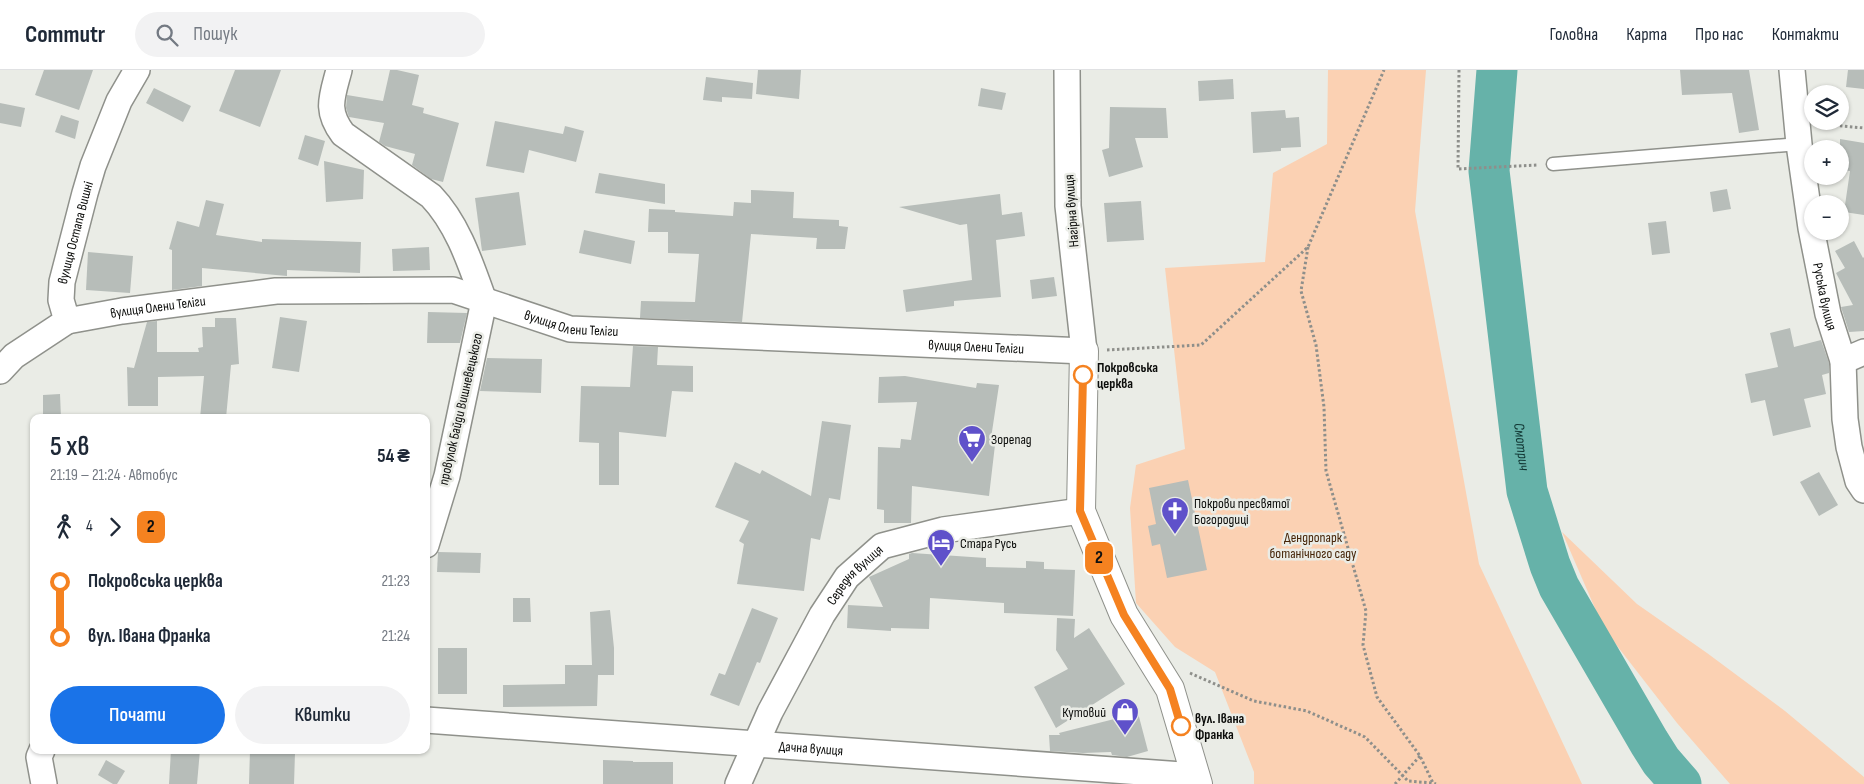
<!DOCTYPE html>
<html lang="uk">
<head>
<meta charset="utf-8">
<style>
  :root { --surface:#fff; --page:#f2f2f3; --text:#1f2937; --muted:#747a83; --line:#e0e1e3; --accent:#1a73e8 }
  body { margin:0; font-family:"Sofia Sans Condensed",sans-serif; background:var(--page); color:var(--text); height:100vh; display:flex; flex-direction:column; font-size:19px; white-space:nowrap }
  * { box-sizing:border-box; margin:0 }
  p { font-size:16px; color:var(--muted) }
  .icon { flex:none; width:28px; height:28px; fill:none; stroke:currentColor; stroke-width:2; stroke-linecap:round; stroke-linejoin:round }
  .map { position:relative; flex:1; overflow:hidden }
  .drawer { position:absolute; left:30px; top:344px; width:400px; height:340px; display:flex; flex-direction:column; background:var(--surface); border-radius:10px; box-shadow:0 1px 4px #0004 }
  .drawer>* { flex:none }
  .badge { padding:0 10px; border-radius:8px; font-size:18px; line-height:32px }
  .controls { position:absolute; left:1804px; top:15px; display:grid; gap:10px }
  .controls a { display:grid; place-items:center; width:45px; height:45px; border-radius:50%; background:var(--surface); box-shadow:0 1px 4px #0004; font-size:25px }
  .map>.badge { position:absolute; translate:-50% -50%; box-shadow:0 0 0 2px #fff }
  .legs { display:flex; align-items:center; gap:8px; height:55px; padding:0 20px; font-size:16px }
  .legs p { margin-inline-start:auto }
  .overview { display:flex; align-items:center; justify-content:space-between; height:85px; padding:0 20px }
  h1 { font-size:28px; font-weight:600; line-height:38px }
  .primary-button { display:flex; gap:10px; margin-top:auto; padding:10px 20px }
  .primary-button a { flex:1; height:58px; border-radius:30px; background:var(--accent); color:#fff; font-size:20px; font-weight:600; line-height:58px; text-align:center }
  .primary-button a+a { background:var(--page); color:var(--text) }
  ul { padding:0 20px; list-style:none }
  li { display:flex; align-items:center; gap:18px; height:55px; font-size:19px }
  li i { display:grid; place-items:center; width:8px; height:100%; margin:0 6px; background:currentColor }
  li i::after { content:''; width:12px; height:12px; margin:-6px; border:4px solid; border-radius:50%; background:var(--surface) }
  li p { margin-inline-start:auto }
  li:first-child i { background:linear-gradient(#0000 50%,currentColor 0) }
  li:last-child i { background:linear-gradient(currentColor 50%,#0000 0) }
  header { display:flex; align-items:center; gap:30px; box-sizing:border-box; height:70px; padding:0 25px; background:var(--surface); border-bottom:1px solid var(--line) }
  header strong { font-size:24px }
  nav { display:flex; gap:28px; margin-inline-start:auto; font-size:18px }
  .search { width:350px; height:45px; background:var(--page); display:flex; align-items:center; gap:12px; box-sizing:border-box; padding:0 18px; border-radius:28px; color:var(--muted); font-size:19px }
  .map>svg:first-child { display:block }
</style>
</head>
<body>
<header>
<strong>Commutr</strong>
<div class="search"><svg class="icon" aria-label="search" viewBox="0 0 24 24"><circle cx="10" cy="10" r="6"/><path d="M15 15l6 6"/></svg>Пошук</div>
<nav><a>Головна</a><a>Карта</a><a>Про нас</a><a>Контакти</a></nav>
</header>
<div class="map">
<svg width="1864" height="714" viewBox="0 0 1864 714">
  <rect width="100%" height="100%" fill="#eaece6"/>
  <g fill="#fbd1b3">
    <polygon points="1328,0 1426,0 1415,141 1479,494 1582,714 1254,714 1254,702 1215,602 1175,577 1136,533 1130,438 1136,395 1185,379 1165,198 1265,192 1273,103 1327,74"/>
    <polygon points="1562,462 1637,534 1707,583 1785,641 1864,707 1864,714 1730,714 1677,653 1604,559"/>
  </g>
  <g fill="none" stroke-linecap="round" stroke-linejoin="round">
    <path stroke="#66b2a9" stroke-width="41" id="s1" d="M1497 0 1489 101 1527 421 1550 495 1559 517 1649 672 1661 691 1681 714"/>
  </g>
  <g fill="#b7bdb9">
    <polygon points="44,0 93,0 79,40 35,25"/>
    <polygon points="235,0 281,0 260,57 219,41"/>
    <polygon points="390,0 397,0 419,5 412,35 424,38 423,43 459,53 443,112 431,109 412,95 415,84 385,76 379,72 384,53 349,47 346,38 347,25 383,31"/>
    <polygon points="758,0 801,0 799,29 756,24"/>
    <polygon points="1680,0 1749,0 1759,60 1739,63 1732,23 1682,25"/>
    <polygon points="1848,0 1864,0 1864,19 1846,17"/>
    <polygon points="706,7 753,13 752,29 722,27 722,32 703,30"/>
    <polygon points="1233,9 1234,29 1199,31 1198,11"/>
    <polygon points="154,18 191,36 183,52 146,33"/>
    <polygon points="981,18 1006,23 1002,40 978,36"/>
    <polygon points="0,33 25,38 21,57 0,53"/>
    <polygon points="1110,37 1166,38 1168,68 1135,68 1143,97 1109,107 1102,80 1109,78"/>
    <polygon points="1285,40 1286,48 1299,47 1301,77 1281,78 1281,81 1253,83 1251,42"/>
    <polygon points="61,45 79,51 75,69 55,62"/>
    <polygon points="495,51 563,64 565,56 584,61 576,92 529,80 524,103 486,96"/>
    <polygon points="305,65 325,71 318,96 298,89"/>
    <polygon points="1840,69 1864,73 1864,145 1844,142 1850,101 1840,100"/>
    <polygon points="324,91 364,100 363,129 326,132"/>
    <polygon points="599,103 665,114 665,134 595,123"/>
    <polygon points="1727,119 1731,139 1713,142 1710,122"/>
    <polygon points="751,120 794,122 793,148 839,150 839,156 848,157 845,179 816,179 817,168 751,164 742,252 640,248 641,231 695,232 699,184 668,183 668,162 648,162 649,139 675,140 675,142 733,146 734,132 751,133"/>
    <polygon points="519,122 526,175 482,181 475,128"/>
    <polygon points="1000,124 1002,145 1022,142 1025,166 996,170 1001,227 954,231 954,236 906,242 903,220 972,210 967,154 960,155 899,137"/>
    <polygon points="206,130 224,134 216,165 262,172 262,169 361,172 360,203 287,200 287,206 202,198 202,216 172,220 172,180 169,179 177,151 199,157"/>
    <polygon points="1141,131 1144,170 1107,172 1104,133"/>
    <polygon points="1666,151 1670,183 1652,185 1648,153"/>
    <polygon points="584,160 635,171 631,194 579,183"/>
    <polygon points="1854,171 1863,188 1864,187 1864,261 1849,262 1841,237 1853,235 1836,203 1845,198 1835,181"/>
    <polygon points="429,177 430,200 393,201 392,179"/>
    <polygon points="88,182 133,186 130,223 86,220"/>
    <polygon points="1054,207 1057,226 1032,229 1030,210"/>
    <polygon points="428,242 467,243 460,273 427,273"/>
    <polygon points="280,247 307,251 299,302 272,298"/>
    <polygon points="215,248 236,248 239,294 231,295 226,348 200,348 204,306 158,307 158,336 128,336 127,297 134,298 147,252 157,251 157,282 199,282 198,278 203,277 202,257 215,257"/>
    <polygon points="1790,258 1794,277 1821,270 1829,293 1829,303 1822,305 1826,324 1804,329 1811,357 1773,366 1765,330 1751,333 1745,304 1778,297 1770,263"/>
    <polygon points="633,276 658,277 657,295 693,296 693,322 672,321 666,367 619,362 619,415 599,415 599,373 579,372 581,316 630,317"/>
    <polygon points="487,288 542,289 541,323 480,321"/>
    <polygon points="905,306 976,318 977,313 999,315 990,375 995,375 989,426 912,416 911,453 884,453 884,440 877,439 878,377 900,378 901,369 911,370 917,332 878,333 879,307"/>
    <polygon points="60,324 61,348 43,348 43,325"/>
    <polygon points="822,351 851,355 840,430 829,428 820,470 811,468 804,521 737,514 744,474 739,471 749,451 715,437 735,392 760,404 762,400 811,426"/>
    <polygon points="1819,402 1838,435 1819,446 1800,412"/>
    <polygon points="1188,410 1207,500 1167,508 1160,474 1152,476 1148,456 1156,454 1149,418"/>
    <polygon points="438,482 481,483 480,503 437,502"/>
    <polygon points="912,483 986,488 986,497 1026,498 1026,491 1044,492 1044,499 1075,500 1073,546 1004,543 1004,533 930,528 929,559 891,558 891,561 847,558 848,535 883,537 869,507 909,489 909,484"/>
    <polygon points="513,528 530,528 531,552 513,552"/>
    <polygon points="752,538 778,548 760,593 757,592 739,636 710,625 719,603 725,605"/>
    <polygon points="610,540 614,578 614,605 598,605 597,636 503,637 503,615 565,614 565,595 592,595 590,542"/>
    <polygon points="1057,548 1075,549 1074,568 1089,558 1125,614 1056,658 1034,617 1068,599 1056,580"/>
    <rect x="438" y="578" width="29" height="46"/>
    <polygon points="1138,643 1148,681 1127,687 1112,685 1111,682 1083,683 1050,681 1049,665 1060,665 1059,663"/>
    <polygon points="171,680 200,680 197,714 169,714"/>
    <polygon points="250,680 295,682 294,714 249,714"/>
    <polygon points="106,690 125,701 117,714 113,714 98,705"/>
    <polygon points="603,690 633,691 633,692 673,692 673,714 603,714"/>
  </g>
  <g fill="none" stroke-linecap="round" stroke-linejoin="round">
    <defs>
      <polyline id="lane" points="1553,94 1799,74"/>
      <g id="street">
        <path d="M339 0C332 27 325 40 343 64L431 126C458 154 471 195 484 231L447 406 426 475"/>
        <path id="s2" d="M1792 0 1799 74 1811 158 1828 244 1843 291 1845 349 1849 377 1858 411 1864 420"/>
        <path id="s3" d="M67 251 122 241 276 221 453 220 570 259 1084 281 1068 136 1067 0"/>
        <polyline points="1843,291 1864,282"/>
        <path id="s4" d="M0 301 14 286 67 251 61 230 62 212 85 123 93 96 119 31 137 0"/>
        <path id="s5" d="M426 650 1196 706"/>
        <polyline points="42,680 39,687 44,714"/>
        <path id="s6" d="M738 714 770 642 822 545 847 507 882 476 943 460 1081 441"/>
      </g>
      <polyline id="secondary" points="1084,281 1081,441 1124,545 1170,619 1198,714"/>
    </defs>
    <use href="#lane" stroke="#8f918b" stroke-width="15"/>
    <use href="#street" stroke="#8f918b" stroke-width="28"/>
    <use href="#secondary" stroke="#8f918b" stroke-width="30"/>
    <g stroke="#8e8f8b" stroke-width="3" stroke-dasharray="2.5 2.5" stroke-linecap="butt">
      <polyline points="1459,0 1458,99 1537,95"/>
      <polyline points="1820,54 1864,58"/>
      <polyline points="1308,177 1301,221 1316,275 1324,337 1326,401 1366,541 1363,575 1377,627 1420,686 1433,713 1436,714"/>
      <polyline points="1107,280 1201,275 1308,177 1384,0"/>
      <polyline points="1190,603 1254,631 1307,641 1365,667 1408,711 1432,713"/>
      <polyline points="1395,714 1420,686"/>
    </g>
    <use href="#lane" stroke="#fff" stroke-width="12"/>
    <use href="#street" stroke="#fff" stroke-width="25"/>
    <use href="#secondary" stroke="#fff" stroke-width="28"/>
  </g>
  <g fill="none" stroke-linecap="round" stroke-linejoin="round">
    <defs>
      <polyline id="line-1" points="1083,305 1080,441 1124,545 1170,619 1181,656"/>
    </defs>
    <use href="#line-1" stroke="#fff" stroke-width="11"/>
    <use href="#line-1" stroke="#f58220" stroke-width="8"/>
  </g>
  <defs>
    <symbol id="supermarket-pin" viewBox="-11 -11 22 30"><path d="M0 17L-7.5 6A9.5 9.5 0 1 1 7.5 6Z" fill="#5f51ca" stroke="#eaece6"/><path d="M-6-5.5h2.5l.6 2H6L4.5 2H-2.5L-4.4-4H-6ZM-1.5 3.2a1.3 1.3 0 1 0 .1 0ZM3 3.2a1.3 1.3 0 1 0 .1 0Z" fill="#fff"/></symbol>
    <symbol id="church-pin" viewBox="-11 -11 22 30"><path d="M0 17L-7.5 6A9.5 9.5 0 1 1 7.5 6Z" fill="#5f51ca" stroke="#eaece6"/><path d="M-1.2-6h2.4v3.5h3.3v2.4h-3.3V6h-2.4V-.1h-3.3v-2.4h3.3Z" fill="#fff"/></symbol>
    <symbol id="hotel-pin" viewBox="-11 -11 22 30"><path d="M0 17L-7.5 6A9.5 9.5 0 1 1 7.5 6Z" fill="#5f51ca" stroke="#eaece6"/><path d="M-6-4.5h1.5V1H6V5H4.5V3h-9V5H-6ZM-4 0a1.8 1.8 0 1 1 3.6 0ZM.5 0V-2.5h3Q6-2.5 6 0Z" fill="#fff"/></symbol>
    <symbol id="shop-pin" viewBox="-11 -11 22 30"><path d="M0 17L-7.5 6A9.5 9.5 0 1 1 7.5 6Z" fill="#5f51ca" stroke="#eaece6"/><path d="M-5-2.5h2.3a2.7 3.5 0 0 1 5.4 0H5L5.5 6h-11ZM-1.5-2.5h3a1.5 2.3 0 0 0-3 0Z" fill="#fff"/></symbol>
  </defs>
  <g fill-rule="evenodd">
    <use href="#supermarket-pin" x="956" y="353" width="32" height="43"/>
    <use href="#church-pin" x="1159" y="425" width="32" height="43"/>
    <use href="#hotel-pin" x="925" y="457" width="32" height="43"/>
    <use href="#shop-pin" x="1109" y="626" width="32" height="43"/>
  </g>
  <g fill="#fff" stroke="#f58220" stroke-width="2.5">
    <circle cx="1083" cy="305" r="9"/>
    <circle cx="1181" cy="656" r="9"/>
  </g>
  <g text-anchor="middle" stroke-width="5" stroke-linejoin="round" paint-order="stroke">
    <g font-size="14" fill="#0b0c0a" stroke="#eaece6">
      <text transform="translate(1071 141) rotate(-94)" y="5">Нагірна вулиця</text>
      <text dy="5" stroke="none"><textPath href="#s4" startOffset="175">вулиця Остапа Вишні</textPath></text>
      <text dy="5" stroke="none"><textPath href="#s2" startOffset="229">Руська вулиця</textPath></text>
      <text dy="5" stroke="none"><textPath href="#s3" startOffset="92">вулиця Олени Теліги</textPath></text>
      <text dy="5" stroke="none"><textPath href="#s3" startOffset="512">вулиця Олени Теліги</textPath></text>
      <text dy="5" stroke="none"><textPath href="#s3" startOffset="918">вулиця Олени Теліги</textPath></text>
      <text transform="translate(460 339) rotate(-77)" y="5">провулок Байди Вишневецького</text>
      <text dy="5" stroke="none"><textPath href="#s6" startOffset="241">Середня вулиця</textPath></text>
      <text dy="5" stroke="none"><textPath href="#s5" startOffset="386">Дачна вулиця</textPath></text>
    </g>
    <g font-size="14" font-weight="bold" fill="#0b0c0a" stroke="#eaece6" text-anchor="start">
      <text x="1097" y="302">Покровська<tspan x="1097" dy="16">церква</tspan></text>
      <text x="1195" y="653">вул. Івана<tspan x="1195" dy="16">Франка</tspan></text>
    </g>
    <g font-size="14" fill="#0b0c0a" stroke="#eaece6" text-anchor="start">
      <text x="991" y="374">Зорепад</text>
      <text x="1194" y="438">Покрови пресвятої<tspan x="1194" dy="16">Богородиці</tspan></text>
      <text x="960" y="478">Стара Русь</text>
      <text x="1106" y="647" text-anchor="end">Кутовий</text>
    </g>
    <g font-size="14" fill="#452407" stroke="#eaece6">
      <text x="1313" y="472">Дендропарк<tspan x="1313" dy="16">ботанічного саду</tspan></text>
    </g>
    <g font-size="15" font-style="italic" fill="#113633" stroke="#eaece6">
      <text dy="5" stroke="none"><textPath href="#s1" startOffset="379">Смотрич</textPath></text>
    </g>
  </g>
</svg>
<div class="controls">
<a><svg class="icon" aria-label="layers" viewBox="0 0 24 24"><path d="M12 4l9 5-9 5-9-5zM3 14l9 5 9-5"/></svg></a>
<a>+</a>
<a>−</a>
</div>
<b class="badge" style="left:1099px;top:488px;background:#f58220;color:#111">2</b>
<section class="drawer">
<div class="overview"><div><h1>5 хв</h1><p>21:19 – 21:24 · Автобус</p></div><b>54 ₴</b></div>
<div class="legs"><svg class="icon" aria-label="walk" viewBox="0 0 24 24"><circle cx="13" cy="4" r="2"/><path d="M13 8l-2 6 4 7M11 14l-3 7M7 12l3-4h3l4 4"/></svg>4<svg class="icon" aria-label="forward" viewBox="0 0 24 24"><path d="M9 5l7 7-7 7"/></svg><b class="badge" style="background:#f58220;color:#111">2</b></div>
<ul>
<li><i style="color:#f58220"></i><b>Покровська церква</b><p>21:23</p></li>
<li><i style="color:#f58220"></i><b>вул. Івана Франка</b><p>21:24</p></li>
</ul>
<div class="primary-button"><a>Почати</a><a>Квитки</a></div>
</section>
</div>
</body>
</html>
